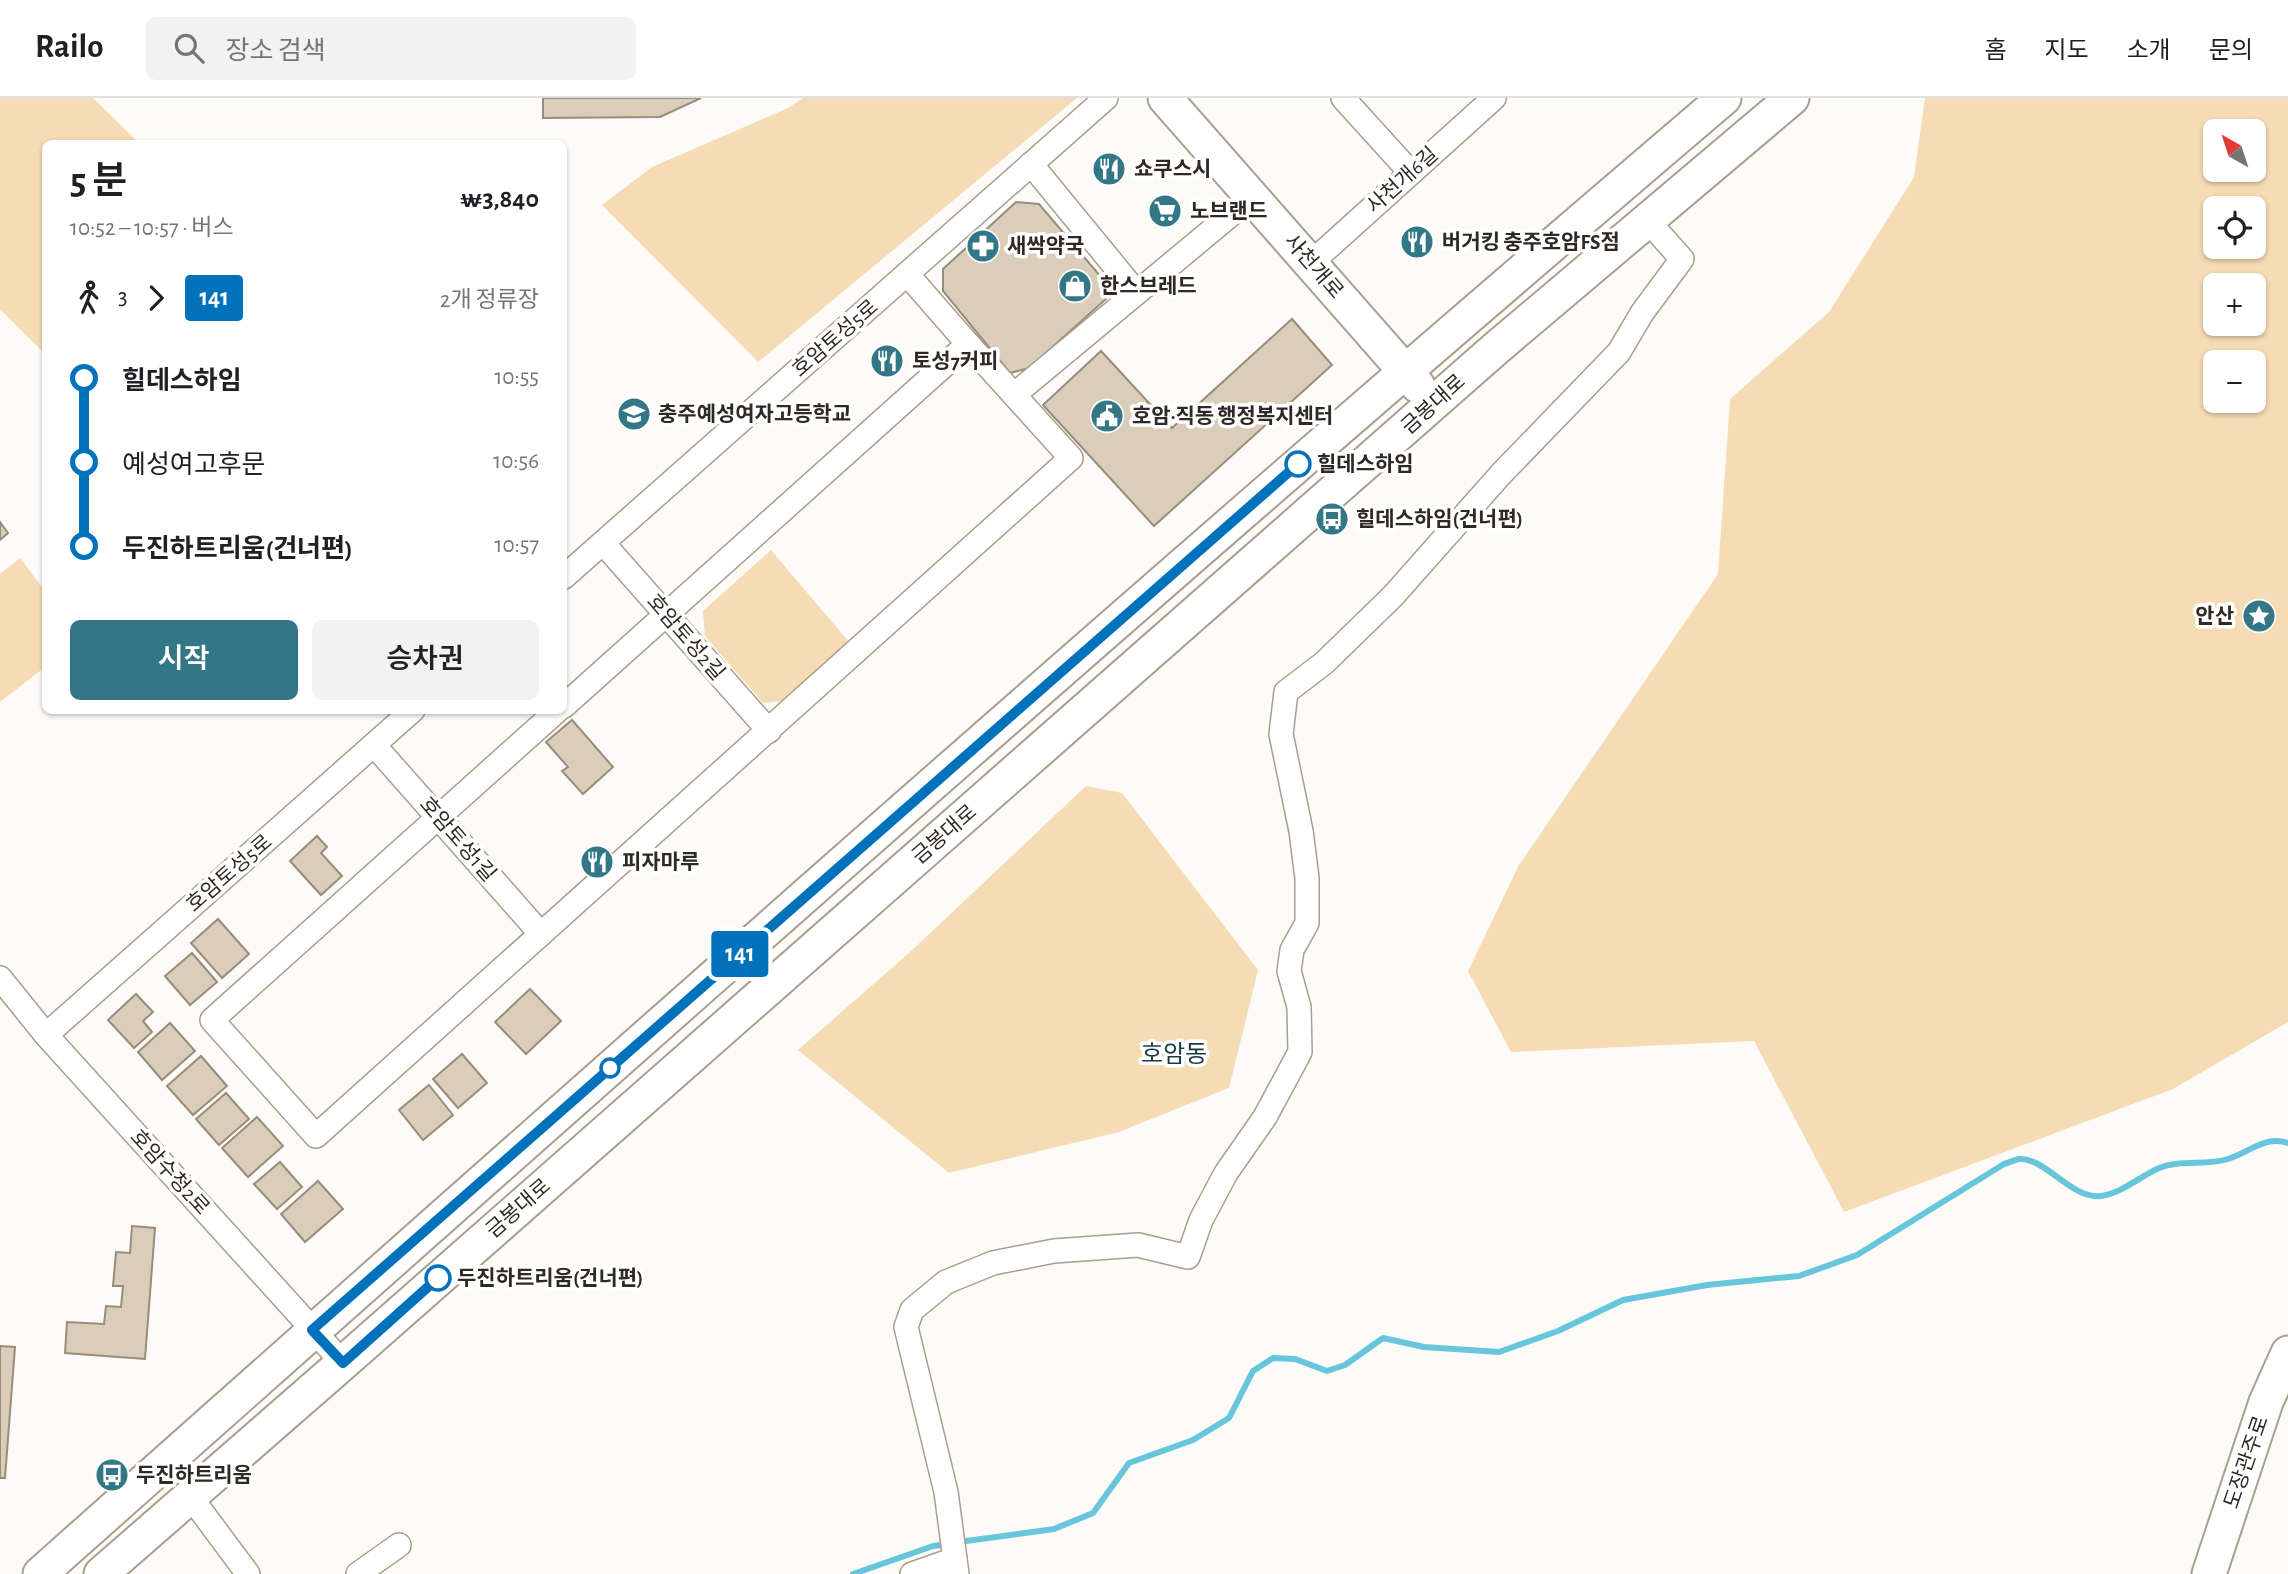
<!DOCTYPE html>
<html lang="ko">
<head>
<meta charset="utf-8">
<style>
  :root { --surface:#fff; --page:#f2f2f2; --text:#202124; --muted:#757577; --line:#e0e0e0; --accent:#337787 }
  body { margin:0; font-family:"Alegreya Sans","Noto Sans KR",sans-serif; background:var(--page); color:var(--text); height:100vh; display:flex; flex-direction:column; font-size:26px; white-space:nowrap }
  * { box-sizing:border-box; margin:0 }
  p { font-size:23px; color:var(--muted) }
  .icon { flex:none; width:38px; height:38px; fill:none; stroke:currentColor; stroke-width:2; stroke-linecap:round; stroke-linejoin:round }
  .map { position:relative; flex:1; overflow:hidden }
  .drawer { position:absolute; left:42px; top:42px; width:525px; height:574px; display:flex; flex-direction:column; background:var(--surface); border-radius:10px; box-shadow:0 2px 5px #0004 }
  .drawer>* { flex:none }
  .badge { padding:0 14px; border-radius:5px; font-size:24px; line-height:46px }
  .needle { width:46px; rotate:321deg }
  .tools { position:absolute; left:2203px; top:21px; display:grid; gap:14px }
  .tools a { display:grid; place-items:center; width:63px; height:63px; border-radius:10px; background:var(--surface); box-shadow:0 2px 5px #0004; font-size:35px }
  .map>.badge { position:absolute; translate:-50% -50%; box-shadow:0 0 0 4px #fff }
  .legs { display:flex; align-items:center; gap:10px; height:77px; padding:0 28px; font-size:23px }
  .legs p { margin-inline-start:auto }
  .head { display:flex; align-items:center; justify-content:space-between; height:119px; padding:0 28px }
  h1 { font-size:38px; font-weight:600; line-height:52px }
  .button { display:flex; gap:14px; margin-top:auto; padding:14px 28px }
  .button a { flex:1; height:80px; border-radius:10px; background:var(--accent); color:#fff; font-size:28px; font-weight:600; line-height:80px; text-align:center }
  .button a+a { background:var(--page); color:var(--text) }
  ul { padding:0 28px; list-style:none }
  li { display:flex; align-items:center; gap:24px; height:84px; font-size:26px }
  li i { display:grid; place-items:center; width:10px; height:100%; margin:0 9px; background:currentColor }
  li i::after { content:''; width:18px; height:18px; margin:-9px; border:5px solid; border-radius:50%; background:var(--surface) }
  li p { margin-inline-start:auto }
  li:first-child i { background:linear-gradient(#0000 50%,currentColor 0) }
  li:last-child i { background:linear-gradient(currentColor 50%,#0000 0) }
  header { display:flex; align-items:center; gap:42px; box-sizing:border-box; height:98px; padding:0 35px; background:var(--surface); border-bottom:2px solid var(--line) }
  header strong { font-size:33px }
  nav { display:flex; gap:38px; margin-inline-start:auto; font-size:24px }
  .search { width:490px; height:63px; background:var(--page); display:flex; align-items:center; gap:18px; box-sizing:border-box; padding:0 24px; border-radius:10px; color:var(--muted); font-size:26px }
  .map>svg:first-child { display:block }
</style>
</head>
<body>
<header>
<strong>Railo</strong>
<div class="search"><svg class="icon" aria-label="search" viewBox="0 0 24 24"><circle cx="10" cy="10" r="6"/><path d="M15 15l6 6"/></svg>장소 검색</div>
<nav><a>홈</a><a>지도</a><a>소개</a><a>문의</a></nav>
</header>
<div class="map">
<svg width="2288" height="1476" viewBox="0 0 2288 1476">
  <rect width="100%" height="100%" fill="#fdfbf7"/>
  <g fill="#f5dcb5" fill-rule="evenodd">
    <polygon points="0,0 93,0 139,45 46,46 45,256 0,211"/>
    <polygon points="803,0 1077,0 758,264 602,107 652,69 788,10"/>
    <path d="M1925 0H2288V924L2173 991 1844 1114 1754 943 1511 954 1468 873 1519 767 1718 476 1730 301 1829 214 1914 79ZM2254 33V72H2216V33ZM2254 110V149H2216V110ZM2216 187H2254V226H2216ZM2254 264V303H2216V264Z"/>
    <polygon points="771,452 849,544 785,603 763,605 705,538 703,513"/>
    <polygon points="20,460 45,493 45,569 0,604 0,476"/>
    <polygon points="1086,688 1122,695 1258,872 1229,990 1119,1034 949,1075 798,952 909,855"/>
  </g>
  <g fill="none" stroke-linecap="round" stroke-linejoin="round">
    <g stroke="#67c5dc" stroke-width="6">
      <path d="M959 1444 1054 1431 1093 1415 1129 1365 1193 1342 1229 1320 1253 1273 1273 1260 1295 1261 1327 1273 1345 1267 1383 1240 1424 1249 1499 1254 1558 1233 1623 1202 1707 1187 1799 1178 1857 1157 2004 1066C2008 1065 2014 1062 2019 1061 2045 1059 2072 1102 2101 1098 2122 1095 2139 1079 2159 1070 2180 1061 2206 1068 2228 1061 2248 1055 2265 1037 2288 1045"/>
      <polyline points="853,1476 933,1448 948,1446"/>
    </g>
  </g>
  <g fill="#dacdb9" stroke="#988c7a" stroke-width="2">
    <polygon points="543,0 701,0 660,19 543,20"/>
    <polygon points="1016,104 1039,106 1101,179 1106,201 1029,270 1010,275 943,193 943,171"/>
    <polygon points="1292,221 1332,267 1154,428 1043,307 1101,253 1172,330"/>
    <polygon points="0,424 8,435 0,442"/>
    <polygon points="572,622 613,669 583,696 562,673 568,669 546,644"/>
    <polygon points="317,738 327,749 321,755 342,778 321,797 290,763"/>
    <polygon points="218,821 249,856 222,880 191,845"/>
    <polygon points="192,855 217,884 190,907 165,878"/>
    <polygon points="530,891 561,923 526,956 495,924"/>
    <polygon points="136,896 153,914 143,923 152,934 134,950 108,922"/>
    <polygon points="170,925 195,953 162,982 138,954"/>
    <polygon points="462,956 487,985 458,1010 433,981"/>
    <polygon points="201,958 227,988 193,1017 167,988"/>
    <polygon points="429,987 453,1017 423,1042 399,1012"/>
    <polygon points="226,995 249,1021 219,1047 196,1021"/>
    <polygon points="257,1019 283,1048 248,1079 222,1050"/>
    <polygon points="280,1064 302,1089 277,1111 254,1086"/>
    <polygon points="318,1083 343,1111 305,1144 281,1116"/>
    <polygon points="132,1128 155,1130 145,1261 65,1255 67,1224 104,1226 106,1208 121,1209 123,1188 113,1188 116,1154 130,1155"/>
    <polygon points="0,1248 15,1249 5,1380 0,1380"/>
  </g>
  <g fill="none" stroke-linecap="round" stroke-linejoin="round">
    <defs>
      <g id="street">
        <polyline points="1343,0 1411,75"/>
        <polyline points="1031,66 1136,194"/>
        <polyline points="1311,165 1494,0"/>
        <polyline points="907,176 968,246"/>
        <polyline points="1015,296 1252,99"/>
        <polyline points="603,445 769,633"/>
        <polyline points="564,479 1106,0"/>
        <polyline points="558,612 212,922 316,1038 1071,360 968,246 564,608"/>
        <polyline points="374,647 541,836"/>
        <polyline points="0,880 46,937 343,1265"/>
        <polyline points="46,937 413,612"/>
        <polyline points="190,1398 248,1476"/>
        <polyline points="358,1476 399,1447"/>
        <polyline points="912,1476 955,1461"/>
        <polyline points="957,1476 946,1394 906,1229 912,1212 946,1184 993,1165 1054,1153 1138,1147 1188,1159 1201,1122 1226,1075 1265,1019 1300,954 1299,909 1289,873 1292,852 1307,825 1307,780 1301,733 1281,636 1286,594 1324,565 1393,498 1501,376 1619,254 1642,215 1682,161 1647,122"/>
      </g>
      <g id="secondary">
        <polyline points="1165,0 1418,288"/>
        <path d="M40 1476C598 980 1156 484 1724 0"/>
        <polyline points="101,1476 343,1265 1494,252 1792,0"/>
        <polyline points="2209,1476 2266,1304 2288,1255"/>
      </g>
    </defs>
    <use href="#street" stroke="#aa9e8c" stroke-width="26"/>
    <use href="#secondary" stroke="#aa9e8c" stroke-width="37"/>
    <use href="#street" stroke="#fff" stroke-width="23"/>
    <use href="#secondary" stroke="#fff" stroke-width="33"/>
  </g>
  <g fill="none" stroke-linecap="round" stroke-linejoin="round">
    <defs>
      <polyline id="line-1" points="438,1180 343,1265 312,1232 1298,366"/>
    </defs>
    <use href="#line-1" stroke="#fff" stroke-width="16"/>
    <use href="#line-1" stroke="#0072bc" stroke-width="10"/>
  </g>
  <defs>
    <symbol id="restaurant-disc" viewBox="-11 -11 22 22"><circle r="9.5" fill="#337787" stroke="#fff"/><path d="M-5-6h1v4h1v-4h1v4h1v-4h1v5L-1.5 .5V6h-2V.5L-5-1ZM5-6V6H3V1.5H1.5Q1.5-4 5-6Z" fill="#fff"/></symbol>
    <symbol id="supermarket-disc" viewBox="-11 -11 22 22"><circle r="9.5" fill="#337787" stroke="#fff"/><path d="M-6-5.5h2.5l.6 2H6L4.5 2H-2.5L-4.4-4H-6ZM-1.5 3.2a1.3 1.3 0 1 0 .1 0ZM3 3.2a1.3 1.3 0 1 0 .1 0Z" fill="#fff"/></symbol>
    <symbol id="pharmacy-disc" viewBox="-11 -11 22 22"><circle r="9.5" fill="#337787" stroke="#fff"/><path d="M-2-6h4v4h4v4h-4v4h-4v-4h-4v-4h4Z" fill="#fff"/></symbol>
    <symbol id="shop-disc" viewBox="-11 -11 22 22"><circle r="9.5" fill="#337787" stroke="#fff"/><path d="M-5-2.5h2.3a2.7 3.5 0 0 1 5.4 0H5L5.5 6h-11ZM-1.5-2.5h3a1.5 2.3 0 0 0-3 0Z" fill="#fff"/></symbol>
    <symbol id="school-disc" viewBox="-11 -11 22 22"><circle r="9.5" fill="#337787" stroke="#fff"/><path d="M0-5L7-2L0 1L-7-2ZM-4 1L0 2.5L4 1V4Q0 6-4 4Z" fill="#fff"/></symbol>
    <symbol id="civic-disc" viewBox="-11 -11 22 22"><circle r="9.5" fill="#337787" stroke="#fff"/><path d="M-.6-6.5H3V-4.5H.6V-3L4-1V1h2V6H-6V1h2V-1L-.6-3ZM-1.2 2.5V6h2.4V2.5Z" fill="#fff"/></symbol>
    <symbol id="bus-disc" viewBox="-11 -11 22 22"><circle r="9.5" fill="#337787" stroke="#fff"/><path d="M-5-6H5V4H4V6H2V4H-2V6H-4V4H-5ZM-3.5-4V0h7V-4ZM-3.5 1.2v1.5H-2V1.2ZM2 1.2v1.5H3.5V1.2Z" fill="#fff"/></symbol>
    <symbol id="sight-disc" viewBox="-11 -11 22 22"><circle r="9.5" fill="#337787" stroke="#fff"/><path d="M0-6L1.8-2.2L6-1.7L2.9 1.2L3.7 5.4L0 3.3L-3.7 5.4L-2.9 1.2L-6-1.7L-1.8-2.2Z" fill="#fff"/></symbol>
  </defs>
  <g fill-rule="evenodd">
    <use href="#restaurant-disc" x="1090" y="52" width="38" height="38"/>
    <use href="#supermarket-disc" x="1146" y="94" width="38" height="38"/>
    <use href="#restaurant-disc" x="1398" y="125" width="38" height="38"/>
    <use href="#pharmacy-disc" x="964" y="129" width="38" height="38"/>
    <use href="#shop-disc" x="1056" y="169" width="38" height="38"/>
    <use href="#restaurant-disc" x="868" y="244" width="38" height="38"/>
    <use href="#school-disc" x="615" y="297" width="38" height="38"/>
    <use href="#civic-disc" x="1088" y="299" width="38" height="38"/>
    <use href="#bus-disc" x="1313" y="402" width="38" height="38"/>
    <use href="#sight-disc" x="2240" y="499" width="38" height="38"/>
    <use href="#restaurant-disc" x="578" y="745" width="38" height="38"/>
    <use href="#bus-disc" x="93" y="1358" width="38" height="38"/>
  </g>
  <g fill="#fff" stroke="#0072bc" stroke-width="3.5">
    <circle cx="1298" cy="366" r="12"/>
    <circle cx="610" cy="970" r="9"/>
    <circle cx="438" cy="1180" r="12"/>
  </g>
  <g text-anchor="middle" stroke-width="7" stroke-linejoin="round" paint-order="stroke">
    <g font-size="21" font-weight="bold" fill="#2e2922" stroke="#fff" text-anchor="start">
      <text x="1134" y="78">쇼쿠스시</text>
      <text x="1190" y="120">노브랜드</text>
      <text x="1442" y="151">버거킹 충주호암FS점</text>
      <text x="1007" y="155">새싹약국</text>
      <text x="1100" y="195">한스브레드</text>
      <text x="912" y="270">토성7커피</text>
      <text x="658" y="323">충주예성여자고등학교</text>
      <text x="1132" y="325">호암·직동 행정복지센터</text>
      <text x="1356" y="428">힐데스하임(건너편)</text>
      <text x="2234" y="525" text-anchor="end">안산</text>
      <text x="622" y="771">피자마루</text>
      <text x="136" y="1384">두진하트리움</text>
    </g>
    <g font-size="21" fill="#2e2922" stroke="#fff">
      <text transform="translate(1402 82) rotate(-42)" y="7">사천개6길</text>
      <text transform="translate(1314 168) rotate(49)" y="7">사천개로</text>
      <text transform="translate(835 240) rotate(-41)" y="7">호암토성5로</text>
      <text transform="translate(1433 306) rotate(-42)" y="7">금봉대로</text>
      <text transform="translate(686 539) rotate(49)" y="7">호암토성2길</text>
      <text transform="translate(944 736) rotate(-41)" y="7">금봉대로</text>
      <text transform="translate(458 741) rotate(49)" y="7">호암토성1길</text>
      <text transform="translate(229 775) rotate(-41)" y="7">호암토성5로</text>
      <text transform="translate(170 1074) rotate(48)" y="7">호암수청2로</text>
      <text transform="translate(518 1110) rotate(-41)" y="7">금봉대로</text>
      <text transform="translate(2246 1364) rotate(-71)" y="7">도장관주로</text>
    </g>
    <g font-size="21" font-weight="bold" fill="#2e2922" stroke="#fff" text-anchor="start">
      <text x="1317" y="373">힐데스하임</text>
      <text x="457" y="1187">두진하트리움(건너편)</text>
    </g>
    <g font-size="24" fill="#183940" stroke="#fff">
      <text x="1174" y="964">호암동</text>
    </g>
  </g>
</svg>
<div class="tools">
<a><svg class="needle" viewBox="-14 -14 28 28"><path d="M0-13l5 13h-10z" fill="#e53935"/><path d="M0 13l5-13h-10z" fill="#757577"/></svg></a>
<a><svg class="icon" aria-label="locate" viewBox="0 0 24 24"><circle cx="12" cy="12" r="6"/><path d="M12 2v4M12 18v4M2 12h4M18 12h4"/></svg></a>
<a>+</a>
<a>−</a>
</div>
<b class="badge" style="left:740px;top:856px;background:#0072bc;color:#fff">141</b>
<section class="drawer">
<div class="head"><div><h1>5 분</h1><p>10:52 – 10:57 · 버스</p></div><b>₩3,840</b></div>
<div class="legs"><svg class="icon" aria-label="walk" viewBox="0 0 24 24"><circle cx="13" cy="4" r="2"/><path d="M13 8l-2 6 4 7M11 14l-3 7M7 12l3-4h3l4 4"/></svg>3<svg class="icon" aria-label="forward" viewBox="0 0 24 24"><path d="M9 5l7 7-7 7"/></svg><b class="badge" style="background:#0072bc;color:#fff">141</b><p>2개 정류장</p></div>
<ul>
<li><i style="color:#0072bc"></i><b>힐데스하임</b><p>10:55</p></li>
<li><i style="color:#0072bc"></i><span>예성여고후문</span><p>10:56</p></li>
<li><i style="color:#0072bc"></i><b>두진하트리움(건너편)</b><p>10:57</p></li>
</ul>
<div class="button"><a>시작</a><a>승차권</a></div>
</section>
</div>
</body>
</html>
